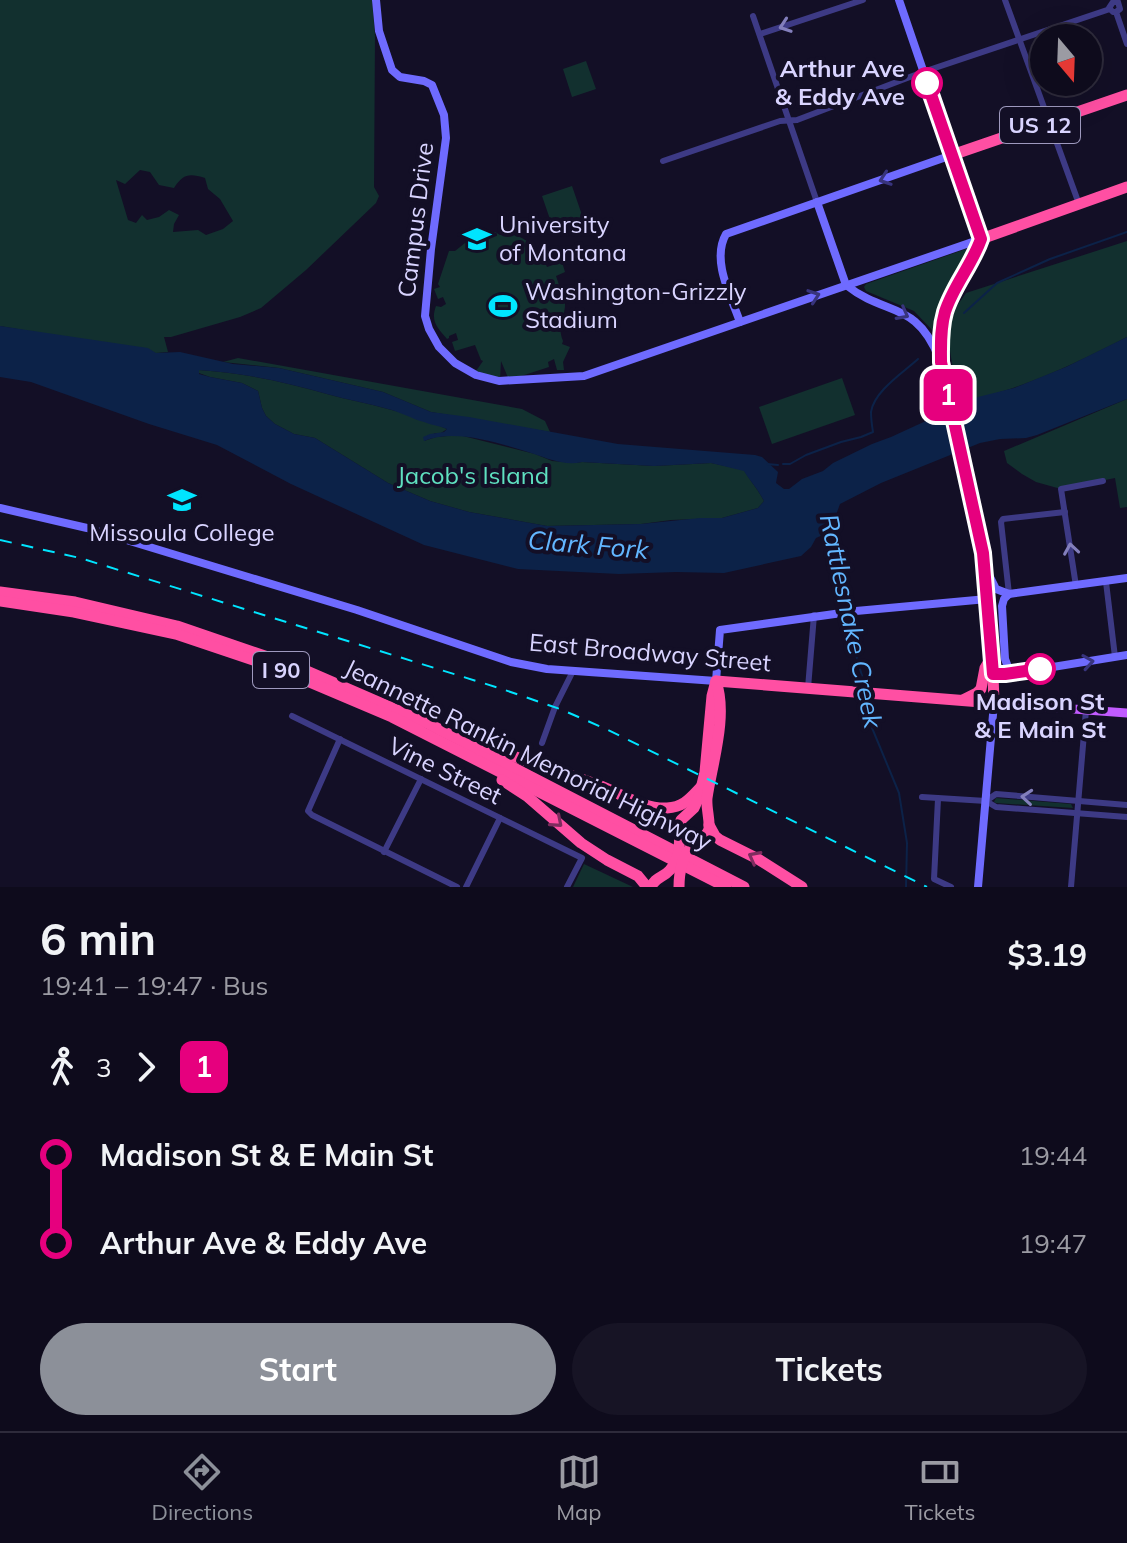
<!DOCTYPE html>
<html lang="en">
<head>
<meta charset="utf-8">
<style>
  :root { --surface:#0e0b1c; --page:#171425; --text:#f1f3f6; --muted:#9b9ba3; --line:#2e2b3b; --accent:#8c9099 }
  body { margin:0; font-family:Mulish,sans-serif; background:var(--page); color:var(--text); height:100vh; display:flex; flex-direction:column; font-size:30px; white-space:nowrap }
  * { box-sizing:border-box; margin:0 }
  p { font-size:26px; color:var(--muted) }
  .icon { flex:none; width:44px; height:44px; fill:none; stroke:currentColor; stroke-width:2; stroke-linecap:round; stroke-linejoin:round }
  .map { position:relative; height:887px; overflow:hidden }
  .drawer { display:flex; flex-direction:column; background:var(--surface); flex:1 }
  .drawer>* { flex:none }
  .badge { padding:0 16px; border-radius:12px; font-size:28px; line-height:52px }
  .needle { width:52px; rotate:161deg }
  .fabs { position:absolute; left:1030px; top:24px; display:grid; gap:16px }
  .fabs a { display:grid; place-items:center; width:72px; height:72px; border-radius:50%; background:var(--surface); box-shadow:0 8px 32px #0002,0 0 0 2px var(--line); font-size:40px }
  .map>.badge { position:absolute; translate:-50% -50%; box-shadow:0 0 0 4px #fff }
  .legs { display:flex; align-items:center; gap:12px; height:88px; padding:0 40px; font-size:26px }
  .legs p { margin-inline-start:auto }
  .summary { display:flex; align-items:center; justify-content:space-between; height:136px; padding:0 40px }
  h1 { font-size:44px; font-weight:700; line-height:60px }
  .primary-button { display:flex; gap:16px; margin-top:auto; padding:16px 40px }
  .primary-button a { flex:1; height:92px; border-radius:48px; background:var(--accent); color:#fff; font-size:32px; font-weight:700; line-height:92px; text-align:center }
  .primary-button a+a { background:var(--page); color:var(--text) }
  ul { padding:0 40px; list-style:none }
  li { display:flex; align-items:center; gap:28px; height:88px; font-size:30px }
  li i { display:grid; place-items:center; width:12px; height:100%; margin:0 10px; background:currentColor }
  li i::after { content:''; width:20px; height:20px; margin:-10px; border:6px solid; border-radius:50%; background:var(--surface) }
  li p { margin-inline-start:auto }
  li:first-child i { background:linear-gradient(#0000 50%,currentColor 0) }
  li:last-child i { background:linear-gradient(currentColor 50%,#0000 0) }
  .dock { display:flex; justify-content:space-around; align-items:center; height:112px; border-top:2px solid var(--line); background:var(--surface); font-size:22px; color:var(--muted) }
  .dock a { display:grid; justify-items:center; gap:4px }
  .dock .selected { color:var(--accent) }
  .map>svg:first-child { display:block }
</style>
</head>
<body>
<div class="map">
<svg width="1127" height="887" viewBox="0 0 1127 887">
  <rect width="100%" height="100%" fill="#130f26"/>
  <g fill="#12302f" fill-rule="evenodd">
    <path d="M0 0H372L375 36 374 187 379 196 376 203 306 270 261 308 240 317 171 337H164L168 352 156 353 0 326ZM140 170 150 172 159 185 174 188C183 174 189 173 205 178L208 189 220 199 233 221 223 229 206 235 198 230 173 232 174 224 179 215 169 210 159 217 147 220 142 215 136 223 128 220 116 180 125 184Z"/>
    <polygon points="586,61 596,89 572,97 563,69"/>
    <polygon points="572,186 583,218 553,228 542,196"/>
    <path d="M495 232 500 235C521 230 540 249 547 267L562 262 565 272 556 276 561 291 571 288 575 297 565 301C566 318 556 324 563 341L562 344 570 347 563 362 564 370H557L554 359 548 362 549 367 509 380 501 361 500 380 476 371 483 361 481 360 475 345 455 351 452 342 458 340 456 333 449 336V338L447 339C438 328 430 322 436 306L441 307 446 304 443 297 438 299 434 289 440 287 438 284 449 251H455L465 243Z"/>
    <path d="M1127 241V337C1090 356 1052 375 1013 388 994 394 977 398 959 405L949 345 952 313 966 293Z"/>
    <polygon points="966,249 970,253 946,295 934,332 914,311 866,291 864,287 866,284"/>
    <polygon points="238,358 522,409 545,421 550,432 431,412 383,392 279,368 223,362"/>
    <path d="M199 370C244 373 285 382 327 394 347 400 368 403 388 409 408 414 429 422 447 429L441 433H435L424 441 436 437 459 435 535 454 552 461 575 463 582 462 654 466 711 463 744 470C750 481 758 489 764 501L758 508 722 518 671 520 641 524 547 526 469 512 430 501 388 483 315 438 294 434 275 424 266 416 262 408 258 391 242 383 210 377 199 373Z"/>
    <polygon points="842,378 855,415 772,444 759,407"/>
    <polygon points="1127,399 1127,507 1120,508 1115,478 1061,489 1036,482 1022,474 1007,463 1004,451"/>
    <polygon points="996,798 1071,804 1073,808 996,803 994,802"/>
    <polygon points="584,864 633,887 573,887"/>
  </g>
  <path fill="#0c2248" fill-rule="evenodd" d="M0 326 148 348 156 353 180 352 233 364 279 368 383 392 431 412 469 417 618 444 755 455 762 457 778 472 776 483 784 489H789L802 479 823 471 833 463 872 444 891 437 978 397 1014 388 1066 367 1127 337V399L1037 435 1026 438 1000 439 980 443 881 483 840 504 836 515 838 529 830 540 825 534 816 538 811 547 801 556 724 573 676 572 619 574 518 569 424 545 291 484 217 445 149 424 31 382 0 377ZM199 370C244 373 285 382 327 394 347 400 368 403 388 409 401 412 412 419 424 422 431 425 440 426 447 429L444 432 430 434 423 437 424 441C455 428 502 444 534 454 549 459 565 466 582 462L654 466 711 463 744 471C750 481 758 489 764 501L758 508 722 518H700L641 524 547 526 469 512 430 501 388 483 315 438 294 434 275 424 266 416 262 408 258 391 242 383 210 377 199 374Z"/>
  <polygon fill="#130f26" points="958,401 969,452 953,458 942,409"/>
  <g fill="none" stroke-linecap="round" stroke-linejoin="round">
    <g stroke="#0c2248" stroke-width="2">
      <polyline points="964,313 997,283 1050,259 1127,232"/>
      <polyline points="767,464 778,465"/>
      <path d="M783 464H790L806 455 841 442 861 437 873 432C872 426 871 418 871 412 874 391 904 372 918 359"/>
      <polyline points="830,538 834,565 840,571 849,611"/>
      <polyline points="850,617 857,659 866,689"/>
      <polyline points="867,699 870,723 899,793 907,843 906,887"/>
    </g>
    <g stroke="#3d3a85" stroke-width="6">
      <polyline points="1005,0 1079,204"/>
      <polyline points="1116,12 1120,9 1118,2 1113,2 1109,8 1113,12 1116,12 1127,44"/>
      <polyline points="753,16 817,202"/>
      <polyline points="760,34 863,0"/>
      <polyline points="663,161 780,121 797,120 923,72 1110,9"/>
      <polyline points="1106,582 1115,657"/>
      <polyline points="1076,586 1061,489 1103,481"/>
      <polyline points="1009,594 1001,522 1003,519 1065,512"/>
      <polyline points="808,688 814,615"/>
      <polyline points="292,716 582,858 567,887"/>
      <polyline points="340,739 308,811 312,815 457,887"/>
      <polyline points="542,743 555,707 573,671"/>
      <polyline points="922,797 986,801 996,807 1127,817"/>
      <polyline points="938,799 934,879 951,887"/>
      <polyline points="986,801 996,794 1127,805"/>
      <polyline points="384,852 421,779"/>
      <polyline points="466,887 500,818"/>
      <polyline points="1071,887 1086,710"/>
    </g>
    <g stroke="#6f6bff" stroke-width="8">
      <polyline points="376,0 379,31 392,70 400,77 424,81 432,85 444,115 446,138 431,249 425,316 429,329 439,347 455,363 476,375 499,381 584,376 981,239"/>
      <path d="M817 202 846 285C886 317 916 300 939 358"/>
      <path d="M740 322C731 296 711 260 726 234L952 155 899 0"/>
      <polyline points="0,508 87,528 357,610 511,662 547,669 716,681 720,630 856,611 987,599"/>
      <polyline points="988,573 996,589 1009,594 1127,578"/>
      <polyline points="1009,594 1004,599 1002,606 1005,659 1008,667 1018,671"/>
      <polyline points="993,674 1022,672 1127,655"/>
      <polyline points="978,887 994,703"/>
    </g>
    <polyline stroke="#c25bff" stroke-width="9" points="994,703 1127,713"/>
    <g stroke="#ff4fa3" stroke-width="11">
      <polyline points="981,239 1127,187"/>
      <polyline points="0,592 75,602 177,626 300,668 429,724 744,887"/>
      <polyline points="0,601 74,612 176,634 274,667 392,717 726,887"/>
      <path d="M716 681 994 703 992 646 983 553 941 362C941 346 940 328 945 312 953 286 972 265 981 239L952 155 1127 95"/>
      <polyline points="963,700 977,693 981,689 985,668 991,658"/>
      <path d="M481 745C520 759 559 771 598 785 620 793 643 809 667 808 685 807 691 797 702 786"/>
      <polyline points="502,780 528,797 581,843 607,860 638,876 647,887"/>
      <polyline points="709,825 715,836 720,840 758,859 802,887"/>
      <path d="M651 887C655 877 663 878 670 870 683 855 678 838 681 820L694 808 699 797 705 772 712 696 716 681"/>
      <path d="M679 887C679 873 682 857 692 846 697 840 707 838 709 829 710 819 706 808 707 798 712 764 728 715 716 682"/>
    </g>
    <polyline stroke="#00e5ff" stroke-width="2" stroke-dasharray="12 10" stroke-linecap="butt" points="0,540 80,558 499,688 560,709 606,729 927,887"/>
  </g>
  <defs><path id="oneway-chevron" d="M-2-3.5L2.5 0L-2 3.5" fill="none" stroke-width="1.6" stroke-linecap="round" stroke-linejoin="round" transform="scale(2)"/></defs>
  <g stroke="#837fbc">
    <use href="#oneway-chevron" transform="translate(785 26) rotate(161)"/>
    <use href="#oneway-chevron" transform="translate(1071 549) rotate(-99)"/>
    <use href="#oneway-chevron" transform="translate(1027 797) rotate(-175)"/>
  </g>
  <g stroke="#38347d">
    <use href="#oneway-chevron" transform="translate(885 179) rotate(161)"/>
    <use href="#oneway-chevron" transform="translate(814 296) rotate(-19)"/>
    <use href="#oneway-chevron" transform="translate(903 314) rotate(28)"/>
    <use href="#oneway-chevron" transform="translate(1088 662) rotate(-9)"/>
  </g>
  <g stroke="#7d2c5e">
    <use href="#oneway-chevron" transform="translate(557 822) rotate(41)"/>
    <use href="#oneway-chevron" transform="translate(754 857) rotate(-152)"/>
  </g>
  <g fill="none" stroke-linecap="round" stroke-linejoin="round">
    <defs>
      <path id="line-1" d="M927 83 981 239C972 265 953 286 945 312 940 329 941 346 941 362L983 553 993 674H1005L1040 669"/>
    </defs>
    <use href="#line-1" stroke="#fff" stroke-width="18"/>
    <use href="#line-1" stroke="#e6007e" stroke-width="12"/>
  </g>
  <defs>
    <symbol id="university-bare" viewBox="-9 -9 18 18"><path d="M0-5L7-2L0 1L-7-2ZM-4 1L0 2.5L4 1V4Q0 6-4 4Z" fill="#00e5ff" stroke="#130f26" stroke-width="2.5" paint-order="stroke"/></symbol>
    <symbol id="stadium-bare" viewBox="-9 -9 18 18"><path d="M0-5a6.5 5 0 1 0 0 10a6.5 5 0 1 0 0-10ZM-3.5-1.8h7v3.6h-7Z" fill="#00e5ff" stroke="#130f26" stroke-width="2.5" paint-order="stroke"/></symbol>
  </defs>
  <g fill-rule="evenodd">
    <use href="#university-bare" x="457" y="219" width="40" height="40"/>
    <use href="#stadium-bare" x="483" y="286" width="40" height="40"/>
    <use href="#university-bare" x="162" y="480" width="40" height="40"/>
  </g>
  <g fill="#fff" stroke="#e6007e" stroke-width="4">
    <circle cx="927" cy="83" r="14"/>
    <circle cx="1040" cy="669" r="14"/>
  </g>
  <g text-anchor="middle" stroke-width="8" stroke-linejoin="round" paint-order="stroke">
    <g fill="#130f26" stroke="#9e99be" stroke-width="2">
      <rect x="1000" y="107" width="80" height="36" rx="6"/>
      <rect x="253" y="652" width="56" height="36" rx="6"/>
    </g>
    <g font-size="22" font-weight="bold" fill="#d9d4ff">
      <text x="1040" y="133">US 12</text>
      <text x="281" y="678">I 90</text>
    </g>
    <g font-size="24" font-weight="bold" fill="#d9d4ff" stroke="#130f26" text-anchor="end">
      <text x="905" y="77">Arthur Ave<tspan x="905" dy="28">&amp; Eddy Ave</tspan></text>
      <text x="1040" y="710" text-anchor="middle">Madison St<tspan x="1040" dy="28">&amp; E Main St</tspan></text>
    </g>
    <g font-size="24" fill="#d9d4ff" stroke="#130f26">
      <text transform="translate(416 220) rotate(-83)" y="8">Campus Drive</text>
      <text transform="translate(650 653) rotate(5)" y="8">East Broadway Street</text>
      <text transform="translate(528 755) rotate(26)" y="8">Jeannette Rankin Memorial Highway</text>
      <text transform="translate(445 771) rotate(26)" y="8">Vine Street</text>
    </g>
    <g font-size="24" fill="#d9d4ff" stroke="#130f26" text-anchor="start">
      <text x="499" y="233">University<tspan x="499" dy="28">of Montana</tspan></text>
      <text x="525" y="300">Washington-Grizzly<tspan x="525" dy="28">Stadium</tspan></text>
      <text x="182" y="541" text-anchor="middle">Missoula College</text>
    </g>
    <g font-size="24" fill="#5fe0c0" stroke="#130f26">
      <text x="473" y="484">Jacob's Island</text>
    </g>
    <g font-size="26" font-style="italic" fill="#62b6ff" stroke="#130f26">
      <text transform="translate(588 545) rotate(5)" y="9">Clark Fork</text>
      <text transform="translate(851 621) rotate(78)" y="9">Rattlesnake Creek</text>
    </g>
  </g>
</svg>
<div class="fabs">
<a><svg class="needle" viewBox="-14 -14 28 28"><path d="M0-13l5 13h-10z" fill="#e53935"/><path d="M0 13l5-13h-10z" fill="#9b9ba3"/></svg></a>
</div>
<b class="badge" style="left:948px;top:395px;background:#e6007e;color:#fff">1</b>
</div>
<section class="drawer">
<div class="summary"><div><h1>6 min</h1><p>19:41 – 19:47 · Bus</p></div><b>$3.19</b></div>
<div class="legs"><svg class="icon" aria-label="walk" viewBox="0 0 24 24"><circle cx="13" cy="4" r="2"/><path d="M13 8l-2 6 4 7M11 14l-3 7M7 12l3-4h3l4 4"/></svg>3<svg class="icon" aria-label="forward" viewBox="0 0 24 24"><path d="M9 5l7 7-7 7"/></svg><b class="badge" style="background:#e6007e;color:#fff">1</b></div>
<ul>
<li><i style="color:#e6007e"></i><b>Madison St &amp; E Main St</b><p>19:44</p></li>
<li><i style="color:#e6007e"></i><b>Arthur Ave &amp; Eddy Ave</b><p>19:47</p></li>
</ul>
<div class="primary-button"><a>Start</a><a>Tickets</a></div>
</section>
<nav class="dock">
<a class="selected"><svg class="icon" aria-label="directions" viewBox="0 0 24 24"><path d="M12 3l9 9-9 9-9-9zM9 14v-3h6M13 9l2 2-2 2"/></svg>Directions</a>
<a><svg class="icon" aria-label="map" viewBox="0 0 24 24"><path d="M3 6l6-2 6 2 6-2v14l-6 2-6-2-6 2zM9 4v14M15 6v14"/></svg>Map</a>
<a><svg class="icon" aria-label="tickets" viewBox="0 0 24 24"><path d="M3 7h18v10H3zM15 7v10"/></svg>Tickets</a>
</nav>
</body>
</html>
